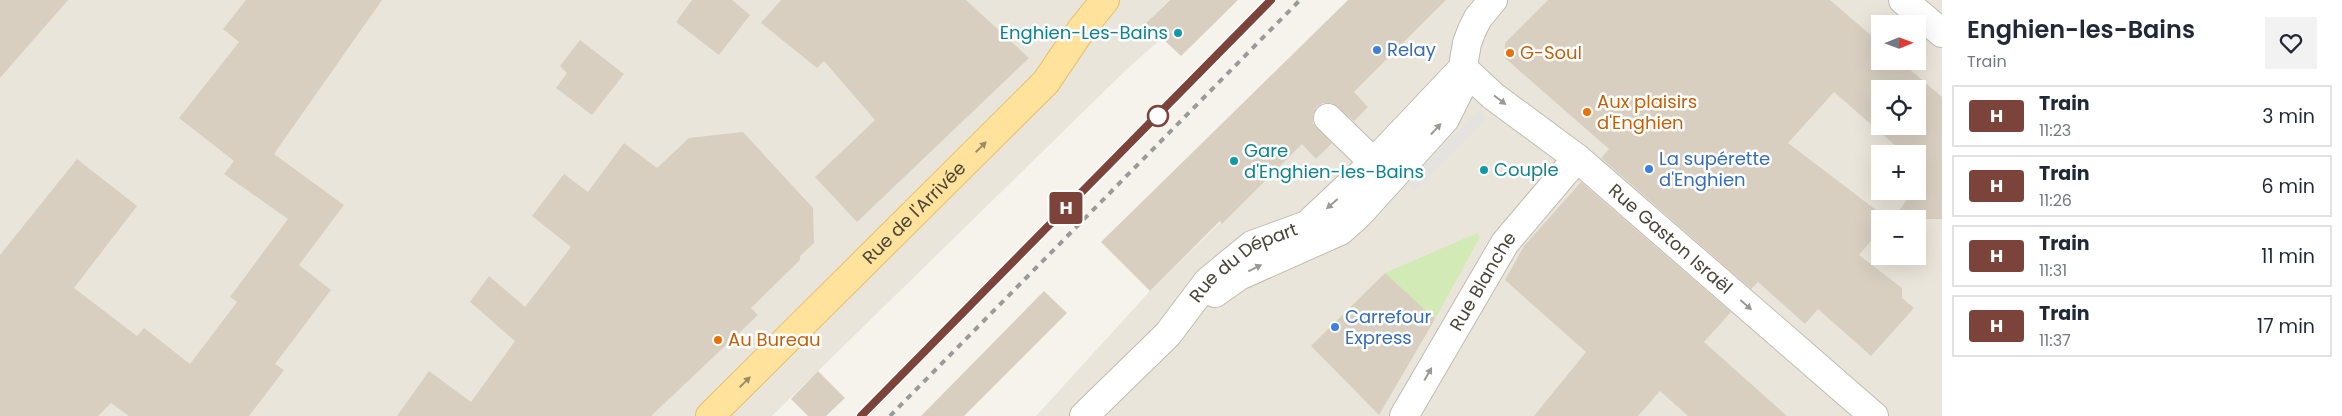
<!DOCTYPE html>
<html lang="fr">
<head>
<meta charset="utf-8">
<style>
  :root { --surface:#fff; --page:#f2f2f3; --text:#1f2937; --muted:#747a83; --line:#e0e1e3 }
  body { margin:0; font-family:Poppins,sans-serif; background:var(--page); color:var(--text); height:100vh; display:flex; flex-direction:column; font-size:19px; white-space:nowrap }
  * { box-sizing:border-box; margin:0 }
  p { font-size:16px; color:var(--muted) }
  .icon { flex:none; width:28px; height:28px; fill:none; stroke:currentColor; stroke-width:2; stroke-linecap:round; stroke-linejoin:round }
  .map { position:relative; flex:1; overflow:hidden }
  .sheet { display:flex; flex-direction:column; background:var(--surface); width:400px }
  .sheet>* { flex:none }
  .badge { padding:0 10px; border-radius:4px; font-size:18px; line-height:32px }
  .needle { width:32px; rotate:89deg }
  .fabs { position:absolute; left:1871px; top:15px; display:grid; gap:10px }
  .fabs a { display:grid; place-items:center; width:55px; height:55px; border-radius:0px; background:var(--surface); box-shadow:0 5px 20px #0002; font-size:25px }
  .map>.badge { position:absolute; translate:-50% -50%; box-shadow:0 0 0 2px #fff }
  .round { display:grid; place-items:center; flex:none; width:52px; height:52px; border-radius:0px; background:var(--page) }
  .summary { display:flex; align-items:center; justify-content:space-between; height:85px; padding:0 25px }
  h1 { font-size:24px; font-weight:600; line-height:38px }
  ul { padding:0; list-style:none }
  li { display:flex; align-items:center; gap:15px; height:62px; margin:0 10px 8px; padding:0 15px; border:2px solid var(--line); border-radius:0px }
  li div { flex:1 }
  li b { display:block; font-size:19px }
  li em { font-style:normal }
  li .badge { min-width:55px; font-weight:700; text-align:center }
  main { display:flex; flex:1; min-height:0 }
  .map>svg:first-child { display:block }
</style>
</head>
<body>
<main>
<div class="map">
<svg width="1942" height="416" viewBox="0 0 1942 416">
  <rect width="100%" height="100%" fill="#f6f3ec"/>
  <g fill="#eae5da" fill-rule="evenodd">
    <polygon points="0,0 1169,0 1144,25 1160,40 1126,70 772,416 0,416"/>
    <path d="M1442 0H1942V416H1036L1150 291 1358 88 1436 10ZM1880 24H1918V61H1880ZM1880 89H1918V126H1880ZM1880 154H1918V191H1880ZM1880 219H1918V256H1880Z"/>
  </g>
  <polygon fill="#d2eab5" points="1477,233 1480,237 1435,319 1385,273"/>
  <polygon fill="#e5e3e0" points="1479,110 1486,118 1415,191 1406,182"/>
  <g fill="#d8cfc1" fill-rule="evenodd">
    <polygon points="0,0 68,0 0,78"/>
    <polygon points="246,0 382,0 274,154 344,205 299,265 331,290 275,364 284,370 249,416 129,416 111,403 98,416 0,416 0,255 77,159 137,206 74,288 137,336 144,328 190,364 237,302 230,297 288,219 224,174 234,161 179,118 239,42 223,29"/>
    <polygon points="692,0 732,0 750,15 719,55 676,22"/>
    <polygon points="781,0 966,0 1029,58 857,222 815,177 875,120 824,61 817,68 761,23"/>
    <polygon points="1170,0 1238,0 1181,56 1146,23"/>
    <polygon points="1348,0 1446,0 1354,92 1368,107 1354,121 1332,103 1323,103 1317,107 1313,115 1313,123 1332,143 1316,159 1302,144 1222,224 1220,221 1150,291 1101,242"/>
    <path d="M1548 0H1830L1880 43V61H1900L1942 97V219H1893L1913 191H1918V184L1926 172 1918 165V154H1905L1834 92 1788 143 1888 219H1880V230L1859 255 1902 288V298L1914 308 1871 356 1818 309 1805 324 1758 282 1751 289 1601 158 1609 149 1505 58V43ZM1880 89H1918V126H1880Z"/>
    <polygon points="580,40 624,74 592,115 556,88 567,73 560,66"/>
    <polygon points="743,132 813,208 814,243 800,256 800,260 751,308 758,315 651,416 397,416 429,371 471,402 515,341 470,302 489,276 525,307 571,247 532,216 564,174 588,192 624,143 657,168 689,138"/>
    <polygon points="1581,182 1731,312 1704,342 1787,416 1688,416 1660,391 1638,416 1534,416 1586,352 1505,280 1524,246"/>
    <polygon points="1385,273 1435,319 1379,415 1311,346"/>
    <polygon points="1044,291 1067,313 964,416 921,416"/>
    <polygon points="818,371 845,398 826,416 808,416 791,399"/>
  </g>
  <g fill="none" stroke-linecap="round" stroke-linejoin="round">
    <defs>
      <g id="minor">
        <polyline points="1903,0 1942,33"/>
        <path id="s1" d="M1463 68 1493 96 1577 158 1874 416"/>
        <polyline points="1328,118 1368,157"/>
        <polyline points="1215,293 1239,276 1340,231 1359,214 1445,119 1459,91 1467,43 1472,30 1478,18 1493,0"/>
        <path id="s2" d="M1084 416 1168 334 1208 281 1252 245 1307 225 1373 163 1463 68"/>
        <path id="s3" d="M1404 416 1505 243 1577 158"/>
      </g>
      <g id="major">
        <path id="s4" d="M710 416 1046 82 1081 30 1105 0"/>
      </g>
    </defs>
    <use href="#minor" stroke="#c2bbae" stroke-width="30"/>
    <use href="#major" stroke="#e6c16a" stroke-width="30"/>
    <use href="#minor" stroke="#fff" stroke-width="28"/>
    <use href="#major" stroke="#ffe39c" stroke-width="28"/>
    <g stroke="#9a9a9a" stroke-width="4" stroke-dasharray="6 6" stroke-linecap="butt">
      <polyline points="862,416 1271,0"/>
      <polyline points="890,416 1300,0"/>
    </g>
  </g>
  <defs><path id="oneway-solid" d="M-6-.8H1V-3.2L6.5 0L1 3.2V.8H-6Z" transform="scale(1.25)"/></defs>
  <g fill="#9c9892">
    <use href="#oneway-solid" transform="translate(1500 100) rotate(37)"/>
    <use href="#oneway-solid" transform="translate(1436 129) rotate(-47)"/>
    <use href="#oneway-solid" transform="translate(1332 204) rotate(139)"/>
    <use href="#oneway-solid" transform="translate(1255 268) rotate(-26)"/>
    <use href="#oneway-solid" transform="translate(1746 305) rotate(41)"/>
    <use href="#oneway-solid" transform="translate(1428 374) rotate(-60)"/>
  </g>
  <g fill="#9c8c66">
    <use href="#oneway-solid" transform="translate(981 147) rotate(-45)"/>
    <use href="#oneway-solid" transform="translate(745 382) rotate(-44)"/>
  </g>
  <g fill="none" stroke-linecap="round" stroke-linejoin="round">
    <defs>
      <polyline id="line" points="861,416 1271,0"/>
    </defs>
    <use href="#line" stroke="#fff" stroke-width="11"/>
    <use href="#line" stroke="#7b4339" stroke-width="8"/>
  </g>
  <g fill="#0f9aa8" stroke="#fff" stroke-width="2">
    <circle cx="1178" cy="33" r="5"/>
    <circle cx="1234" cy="161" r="5"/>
    <circle cx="1484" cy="170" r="5"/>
  </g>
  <g fill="#3f7fe0" stroke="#fff" stroke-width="2">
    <circle cx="1377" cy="50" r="5"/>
    <circle cx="1649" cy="169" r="5"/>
    <circle cx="1335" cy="327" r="5"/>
  </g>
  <g fill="#e8710a" stroke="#fff" stroke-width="2">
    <circle cx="1510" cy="53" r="5"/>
    <circle cx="1587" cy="112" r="5"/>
    <circle cx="718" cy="340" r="5"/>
  </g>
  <circle fill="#fff" stroke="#7b4339" stroke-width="2.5" cx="1158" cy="116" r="10"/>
  <g text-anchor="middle" stroke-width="5" stroke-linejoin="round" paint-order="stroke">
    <g font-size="18" fill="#0d838f" stroke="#fff" text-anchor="start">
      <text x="1168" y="39" text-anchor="end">Enghien-Les-Bains</text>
      <text x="1244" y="157">Gare<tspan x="1244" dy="21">d'Enghien-les-Bains</tspan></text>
      <text x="1494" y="176">Couple</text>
    </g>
    <g font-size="18" fill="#366cbe" stroke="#fff" text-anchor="start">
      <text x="1387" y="56">Relay</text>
      <text x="1659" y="165">La supérette<tspan x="1659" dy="21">d'Enghien</tspan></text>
      <text x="1345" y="323">Carrefour<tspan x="1345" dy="21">Express</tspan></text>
    </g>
    <g font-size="18" fill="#c56008" stroke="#fff" text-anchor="start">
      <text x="1520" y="59">G-Soul</text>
      <text x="1597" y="108">Aux plaisirs<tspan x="1597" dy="21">d'Enghien</tspan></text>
      <text x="728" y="346">Au Bureau</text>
    </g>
    <g font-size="18" fill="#4b4439" stroke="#fff">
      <text dy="6" stroke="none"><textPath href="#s4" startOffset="288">Rue de l'Arrivée</textPath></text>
      <text dy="6" stroke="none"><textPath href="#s1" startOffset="269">Rue Gaston Israël</textPath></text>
      <text dy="6" stroke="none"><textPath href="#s2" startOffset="224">Rue du Départ</textPath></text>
      <text dy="6" stroke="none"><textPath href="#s3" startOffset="156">Rue Blanche</textPath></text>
    </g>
  </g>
</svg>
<div class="fabs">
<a><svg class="needle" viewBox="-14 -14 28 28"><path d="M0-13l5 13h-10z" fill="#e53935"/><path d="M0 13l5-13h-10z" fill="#747a83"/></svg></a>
<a><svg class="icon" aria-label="locate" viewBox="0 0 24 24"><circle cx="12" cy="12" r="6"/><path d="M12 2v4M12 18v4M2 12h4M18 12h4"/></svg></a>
<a>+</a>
<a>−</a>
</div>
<b class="badge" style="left:1066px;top:208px;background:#7b4339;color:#fff">H</b>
</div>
<section class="sheet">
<div class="summary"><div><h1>Enghien-les-Bains</h1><p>Train</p></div><a class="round"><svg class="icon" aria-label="heart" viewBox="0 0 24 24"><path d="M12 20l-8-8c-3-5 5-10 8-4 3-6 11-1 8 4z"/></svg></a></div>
<ul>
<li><span class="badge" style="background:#7b4339;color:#fff">H</span><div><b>Train</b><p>11:23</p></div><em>3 min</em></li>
<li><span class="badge" style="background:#7b4339;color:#fff">H</span><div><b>Train</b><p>11:26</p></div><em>6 min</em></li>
<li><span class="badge" style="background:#7b4339;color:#fff">H</span><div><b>Train</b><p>11:31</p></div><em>11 min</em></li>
<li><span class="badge" style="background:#7b4339;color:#fff">H</span><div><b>Train</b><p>11:37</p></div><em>17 min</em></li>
</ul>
</section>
</main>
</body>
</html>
